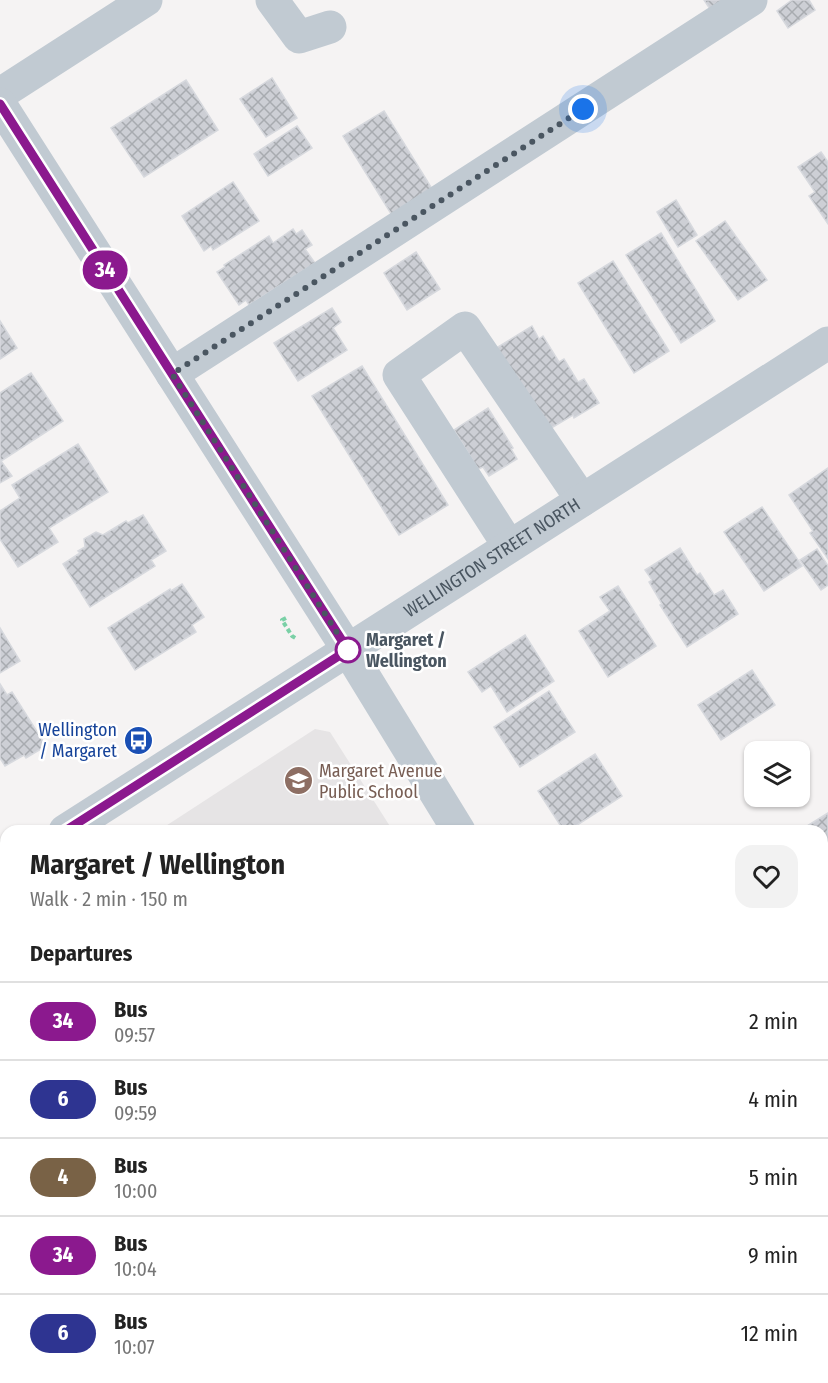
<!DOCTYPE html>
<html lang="en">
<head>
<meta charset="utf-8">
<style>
  :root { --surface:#fff; --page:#f2f2f2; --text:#222; --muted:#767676; --line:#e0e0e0 }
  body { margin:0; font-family:"Fira Sans Condensed",sans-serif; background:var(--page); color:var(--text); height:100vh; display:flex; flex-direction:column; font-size:22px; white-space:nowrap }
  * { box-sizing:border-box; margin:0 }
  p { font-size:20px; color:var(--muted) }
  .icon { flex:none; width:33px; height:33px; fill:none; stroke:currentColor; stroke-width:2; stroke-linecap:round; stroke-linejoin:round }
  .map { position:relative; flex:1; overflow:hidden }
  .panel { position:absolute; left:0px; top:825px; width:828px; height:558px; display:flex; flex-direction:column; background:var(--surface); border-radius:18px 18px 0 0; box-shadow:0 2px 4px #0004 }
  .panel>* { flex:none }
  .badge { padding:0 12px; border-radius:20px; font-size:21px; line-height:39px }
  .fabs { position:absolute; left:744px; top:741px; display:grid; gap:12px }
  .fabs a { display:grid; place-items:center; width:66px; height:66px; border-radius:12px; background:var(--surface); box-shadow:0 2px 4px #0004; font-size:30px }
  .you { position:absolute; width:30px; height:30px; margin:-15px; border:4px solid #fff; border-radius:50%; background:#1a73e8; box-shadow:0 0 0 9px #1a73e833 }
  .map>.badge { position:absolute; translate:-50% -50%; box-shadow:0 0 0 3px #fff }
  h2 { padding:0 30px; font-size:22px; line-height:54px }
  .round { display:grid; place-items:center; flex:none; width:63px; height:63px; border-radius:18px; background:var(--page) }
  .head { display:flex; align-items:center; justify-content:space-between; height:102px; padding:0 30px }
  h1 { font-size:28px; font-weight:700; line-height:45px }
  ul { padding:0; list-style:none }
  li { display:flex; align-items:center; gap:18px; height:78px; padding:0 30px; border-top:2px solid var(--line) }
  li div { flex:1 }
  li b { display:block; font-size:22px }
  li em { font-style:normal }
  li .badge { min-width:66px; font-weight:700; text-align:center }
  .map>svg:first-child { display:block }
</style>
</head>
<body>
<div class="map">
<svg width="828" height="1383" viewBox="0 0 828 1383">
  <defs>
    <pattern id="building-cross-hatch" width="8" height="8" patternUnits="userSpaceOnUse" patternTransform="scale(1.5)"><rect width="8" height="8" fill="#cdcfd5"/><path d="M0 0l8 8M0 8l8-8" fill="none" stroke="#a8abb0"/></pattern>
  </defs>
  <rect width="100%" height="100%" fill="#f5f3f3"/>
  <g fill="#e6e4e5">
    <polygon points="315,729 330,732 393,831 158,831"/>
    <polygon points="6,930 6,1377 356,1377 347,1383 0,1383 0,934"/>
  </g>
  <polygon fill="#c3f1d5" points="0,961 6,970 6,1195 0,1198"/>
  <g fill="url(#building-cross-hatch)" stroke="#d7d9de" stroke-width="1.5">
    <polygon points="704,0 724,0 710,9"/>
    <polygon points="792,0 809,0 815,10 788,28 777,11"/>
    <polygon points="272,78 297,118 266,137 240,99"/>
    <polygon points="186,80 218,130 144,177 111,128"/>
    <polygon points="384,111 434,192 393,217 343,136"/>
    <polygon points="297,126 312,148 268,176 254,154"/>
    <polygon points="821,152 828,162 828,224 809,196 815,192 798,167"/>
    <polygon points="233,182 259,221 213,250 211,246 204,251 182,216"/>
    <polygon points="676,200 697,235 678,247 657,212"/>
    <polygon points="725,221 767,280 738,300 696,241"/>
    <polygon points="293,229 296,234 302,230 312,245 305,249 315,263 249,305 246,300 239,305 217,272 225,267 224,265 269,236 273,243"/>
    <polygon points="661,233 715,321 681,343 626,255"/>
    <polygon points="416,252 440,289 407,310 384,273"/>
    <polygon points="613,261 669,351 634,373 578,283"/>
    <polygon points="332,308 341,322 333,328 347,350 298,381 274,343"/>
    <polygon points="0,321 17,348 0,359"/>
    <polygon points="532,326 539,339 543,336 559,362 564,359 578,382 584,379 599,403 574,418 573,415 548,430 493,350"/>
    <polygon points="362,366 448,505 399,535 312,396"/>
    <polygon points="31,373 63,421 1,461 12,476 0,483 0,393"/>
    <polygon points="488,408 513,448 511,449 517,459 489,476 483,467 478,469 454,430"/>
    <polygon points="78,444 108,492 49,528 58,542 18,567 0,539 0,511 20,498 12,485"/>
    <polygon points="828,468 828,559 810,533 813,531 789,495"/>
    <polygon points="762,507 802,566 764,591 724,532"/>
    <polygon points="143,515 166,551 151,560 155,566 90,607 63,564 80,553 78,551 85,547 84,539 96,532 103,535 126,521 128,523"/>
    <polygon points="680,548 697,575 700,573 714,595 723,590 738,614 687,647 660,605 662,604 649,582 652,580 645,570"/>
    <polygon points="817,549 828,566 828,585 821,590 800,560"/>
    <polygon points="182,584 204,617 192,625 196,632 135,670 108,628 170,589 171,591"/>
    <polygon points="618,586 656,646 608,677 579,631 610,611 600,597"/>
    <polygon points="0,628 20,661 0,673"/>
    <polygon points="525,635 554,681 507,712 491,686 482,692 468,672"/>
    <polygon points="752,670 775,705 721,740 698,705"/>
    <polygon points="0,684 7,695 12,692 46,746 26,758 24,755 5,766 0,758"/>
    <polygon points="549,691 575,732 520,767 494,727"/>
    <polygon points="595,754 622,796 568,831 564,831 538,791"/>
    <polygon points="828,813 828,893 822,883 822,831 799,831"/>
    <polygon points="828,1103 828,1177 822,1181 822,1108"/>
    <polygon points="6,1293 6,1351 0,1342 0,1297"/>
    <polygon points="23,1377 170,1377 161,1383 27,1383"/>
    <polygon points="622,1377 678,1377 682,1383 613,1383"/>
  </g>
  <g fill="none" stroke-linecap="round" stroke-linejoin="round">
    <polyline stroke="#7ad0a6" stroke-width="4" stroke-dasharray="4.5 3" stroke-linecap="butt" points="286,618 282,620 292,636 297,639"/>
    <g stroke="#c1cad2" stroke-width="33">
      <polyline points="272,0 299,37 330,27"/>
      <polyline points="0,94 146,0"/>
      <polyline points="0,104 348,650 459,831"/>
      <polyline points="172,374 751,0"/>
      <polyline points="509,546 399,375 465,328 582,500"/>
      <path id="s1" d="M65 831 828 343"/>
      <polyline points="0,873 6,869"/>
      <polyline points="822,1001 828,997"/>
      <polyline points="819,1377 826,1383"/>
      <polyline points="436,1383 446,1377"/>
    </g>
  </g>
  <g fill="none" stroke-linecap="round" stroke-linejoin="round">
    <defs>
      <polyline id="line" points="0,104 348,650 65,831"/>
    </defs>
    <use href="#line" stroke="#fff" stroke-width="14"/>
    <use href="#line" stroke="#8b198e" stroke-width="9"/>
    <polyline stroke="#4a5661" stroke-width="6" stroke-dasharray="0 10.8" points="348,650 172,374 583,109"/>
  </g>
  <defs>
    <symbol id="bus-disc" viewBox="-11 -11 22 22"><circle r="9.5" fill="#1a4fb4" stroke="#fff"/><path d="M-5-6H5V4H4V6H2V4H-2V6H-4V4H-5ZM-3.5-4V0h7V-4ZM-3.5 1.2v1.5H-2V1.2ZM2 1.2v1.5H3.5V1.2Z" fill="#fff"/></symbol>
    <symbol id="school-disc" viewBox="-11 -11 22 22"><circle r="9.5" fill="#8d6e63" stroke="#fff"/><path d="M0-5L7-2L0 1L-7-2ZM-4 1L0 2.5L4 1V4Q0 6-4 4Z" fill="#fff"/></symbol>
  </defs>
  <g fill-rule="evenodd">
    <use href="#bus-disc" x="122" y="724" width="33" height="33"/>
    <use href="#school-disc" x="282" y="764" width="33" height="33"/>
  </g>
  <circle fill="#fff" stroke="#8b198e" stroke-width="3" cx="348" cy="650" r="12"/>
  <g text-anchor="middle" stroke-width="5" stroke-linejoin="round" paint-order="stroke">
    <g font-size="18" fill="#4a5661" stroke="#fff">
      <text dy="6" stroke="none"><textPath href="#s1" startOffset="507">WELLINGTON STREET NORTH</textPath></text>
    </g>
    <g font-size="18" font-weight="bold" fill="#4a5661" stroke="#fff" text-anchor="start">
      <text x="366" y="646">Margaret /<tspan x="366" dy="21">Wellington</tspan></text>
    </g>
    <g font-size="18" fill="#164399" stroke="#fff" text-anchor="end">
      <text x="117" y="736">Wellington<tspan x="117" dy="21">/ Margaret</tspan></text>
    </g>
    <g font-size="18" fill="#785e54" stroke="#fff" text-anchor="start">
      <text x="319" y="777">Margaret Avenue<tspan x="319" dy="21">Public School</tspan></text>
    </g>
  </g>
</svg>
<div class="fabs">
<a><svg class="icon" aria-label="layers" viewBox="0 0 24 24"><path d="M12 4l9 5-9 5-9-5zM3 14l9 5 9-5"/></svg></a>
</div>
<div class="you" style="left:583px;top:109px"></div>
<b class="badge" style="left:105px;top:270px;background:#8b198e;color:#fff">34</b>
<section class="panel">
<div class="head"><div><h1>Margaret / Wellington</h1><p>Walk · 2 min · 150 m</p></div><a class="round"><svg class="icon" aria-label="heart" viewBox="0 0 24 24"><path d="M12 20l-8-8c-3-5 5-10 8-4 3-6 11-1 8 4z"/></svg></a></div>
<h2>Departures</h2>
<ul>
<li><span class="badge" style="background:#8b198e;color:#fff">34</span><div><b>Bus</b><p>09:57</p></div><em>2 min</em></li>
<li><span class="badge" style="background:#2e3491;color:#fff">6</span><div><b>Bus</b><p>09:59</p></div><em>4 min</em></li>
<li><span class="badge" style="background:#796246;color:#fff">4</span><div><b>Bus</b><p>10:00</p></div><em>5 min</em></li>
<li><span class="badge" style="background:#8b198e;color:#fff">34</span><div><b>Bus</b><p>10:04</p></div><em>9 min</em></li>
<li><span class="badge" style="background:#2e3491;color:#fff">6</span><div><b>Bus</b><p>10:07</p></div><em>12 min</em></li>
</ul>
</section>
</div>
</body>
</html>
